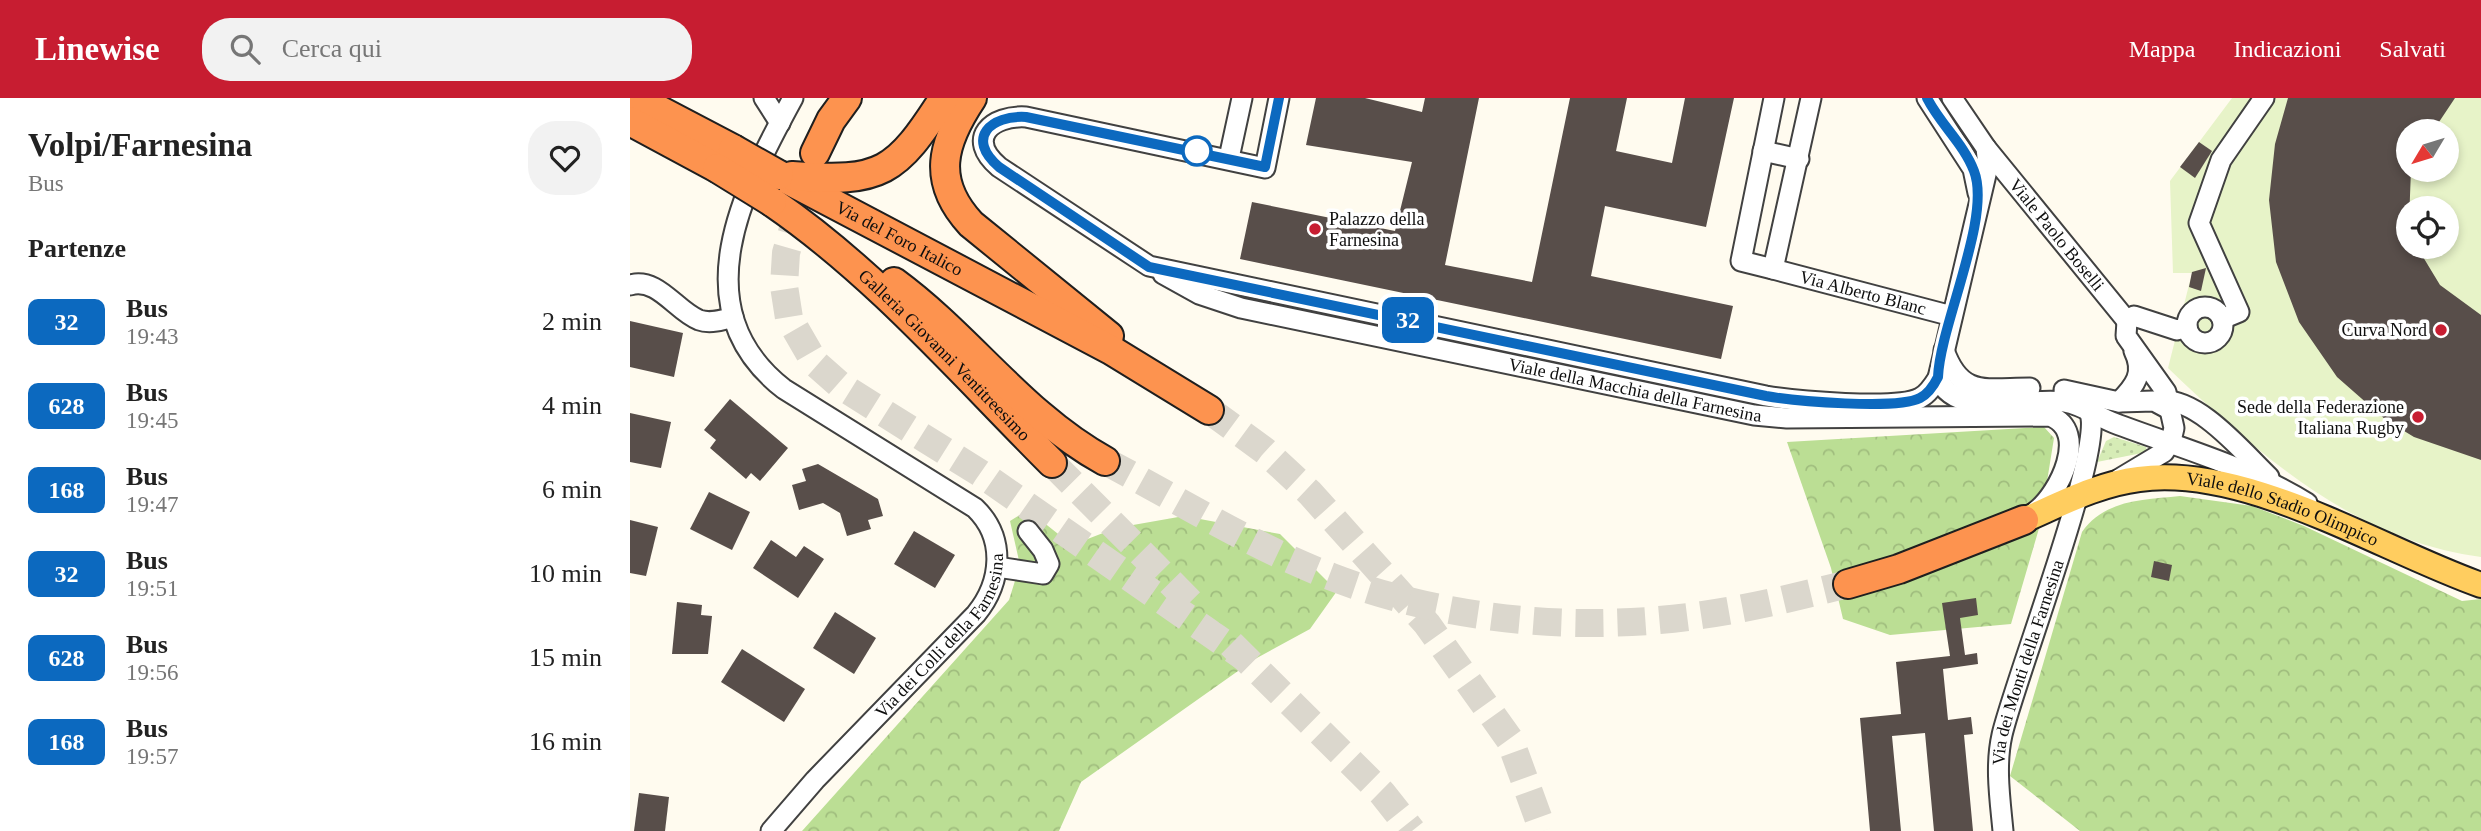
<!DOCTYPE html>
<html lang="it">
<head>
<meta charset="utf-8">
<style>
  :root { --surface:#fff; --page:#f2f2f2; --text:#222; --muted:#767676; --accent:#c71d31 }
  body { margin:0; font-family:Georgia,serif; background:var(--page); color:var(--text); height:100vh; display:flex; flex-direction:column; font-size:26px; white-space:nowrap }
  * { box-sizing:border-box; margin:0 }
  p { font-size:23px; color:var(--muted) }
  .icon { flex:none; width:38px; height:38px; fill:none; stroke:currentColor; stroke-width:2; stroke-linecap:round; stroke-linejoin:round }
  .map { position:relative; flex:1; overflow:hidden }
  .drawer { display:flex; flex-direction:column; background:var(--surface); width:630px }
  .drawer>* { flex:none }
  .badge { padding:0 14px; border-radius:10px; font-size:24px; line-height:46px }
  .needle { width:46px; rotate:232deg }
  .buttons { position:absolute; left:1766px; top:21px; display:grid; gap:14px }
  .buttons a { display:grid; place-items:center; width:63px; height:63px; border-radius:50%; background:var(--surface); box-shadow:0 4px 10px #0003; font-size:35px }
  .map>.badge { position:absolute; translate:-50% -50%; box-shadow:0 0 0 4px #fff }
  h2 { padding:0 28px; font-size:26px; line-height:63px }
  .round { display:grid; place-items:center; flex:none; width:74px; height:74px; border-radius:28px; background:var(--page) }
  .overview { display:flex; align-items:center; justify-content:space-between; height:119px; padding:0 28px }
  h1 { font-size:33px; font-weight:700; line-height:52px }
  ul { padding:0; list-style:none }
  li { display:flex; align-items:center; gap:21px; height:84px; padding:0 28px }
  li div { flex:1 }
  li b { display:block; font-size:26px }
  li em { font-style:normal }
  li .badge { min-width:77px; font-weight:700; text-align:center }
  header { display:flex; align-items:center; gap:42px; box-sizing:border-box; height:98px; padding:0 35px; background:var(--accent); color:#fff }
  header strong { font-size:33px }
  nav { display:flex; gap:38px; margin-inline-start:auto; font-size:24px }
  .search { width:490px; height:63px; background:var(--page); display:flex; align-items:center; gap:18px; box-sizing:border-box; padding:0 24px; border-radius:28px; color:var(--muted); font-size:26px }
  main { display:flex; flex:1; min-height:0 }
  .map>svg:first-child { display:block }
</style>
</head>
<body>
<header>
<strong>Linewise</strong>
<div class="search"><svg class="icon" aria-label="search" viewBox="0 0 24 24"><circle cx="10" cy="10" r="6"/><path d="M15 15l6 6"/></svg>Cerca qui</div>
<nav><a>Mappa</a><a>Indicazioni</a><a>Salvati</a></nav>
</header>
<main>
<section class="drawer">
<div class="overview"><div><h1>Volpi/Farnesina</h1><p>Bus</p></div><a class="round"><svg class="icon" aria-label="heart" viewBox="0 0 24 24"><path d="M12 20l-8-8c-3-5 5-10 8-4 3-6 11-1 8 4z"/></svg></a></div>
<h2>Partenze</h2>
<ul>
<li><span class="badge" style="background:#0c69bf;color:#fff">32</span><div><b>Bus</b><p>19:43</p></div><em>2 min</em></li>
<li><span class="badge" style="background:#0c69bf;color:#fff">628</span><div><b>Bus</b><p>19:45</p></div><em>4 min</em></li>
<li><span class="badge" style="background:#0c69bf;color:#fff">168</span><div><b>Bus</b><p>19:47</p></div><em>6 min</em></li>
<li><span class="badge" style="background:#0c69bf;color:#fff">32</span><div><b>Bus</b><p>19:51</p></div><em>10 min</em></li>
<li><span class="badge" style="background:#0c69bf;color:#fff">628</span><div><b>Bus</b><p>19:56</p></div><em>15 min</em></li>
<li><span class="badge" style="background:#0c69bf;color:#fff">168</span><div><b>Bus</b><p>19:57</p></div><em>16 min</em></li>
</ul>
</section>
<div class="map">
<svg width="1851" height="733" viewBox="0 0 1851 733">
  <defs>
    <pattern id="grass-dots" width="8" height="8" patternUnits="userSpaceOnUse" patternTransform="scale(1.75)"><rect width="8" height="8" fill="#d6ecb6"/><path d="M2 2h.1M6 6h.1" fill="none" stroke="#b6c99b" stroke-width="1.8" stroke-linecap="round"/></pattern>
    <pattern id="forest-crowns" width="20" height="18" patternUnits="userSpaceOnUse" patternTransform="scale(1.75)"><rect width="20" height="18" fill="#bbde94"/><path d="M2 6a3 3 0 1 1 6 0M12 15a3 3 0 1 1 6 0" fill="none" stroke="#a0bd7e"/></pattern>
  </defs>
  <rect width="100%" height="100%" fill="#fffbef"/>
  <polygon fill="url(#grass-dots)" points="1484,339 1516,349 1517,354 1467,364 1476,343"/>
  <g fill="url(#forest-crowns)">
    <polygon points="1414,329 1424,340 1410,427 1381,526 1260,537 1213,521 1201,470 1157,344"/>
    <path d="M1550 398 1622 408 1674 428 1832 503 1851 501V733H1450L1380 678 1452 434C1475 401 1514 402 1550 398Z"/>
    <polygon points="398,412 442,447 486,430 554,418 650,436 707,493 680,531 625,561 451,684 429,733 172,733 379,502 390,467 380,423"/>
  </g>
  <path fill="#e7f3c8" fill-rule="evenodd" d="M1602 0H1851V459C1723 442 1627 355 1538 270L1562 175H1543L1540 83ZM1778 33H1816V72H1778ZM1778 110H1816V149H1778Z"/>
  <g fill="#584e4a">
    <polygon points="686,0 735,0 792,14 795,0 849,0 815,167 902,184 940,0 997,0 986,53 1042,65 1055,0 1104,0 1076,129 975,108 961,178 1103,208 1091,261 610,161 622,104 765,133 782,64 676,47"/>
    <polygon points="1658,0 1825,0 1803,33 1778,33 1778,72 1781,72 1778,149 1787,149 1810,187 1851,217 1851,362 1784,339 1756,322 1707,279 1669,224 1646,164 1639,102 1645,46"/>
    <polygon points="1569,44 1582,53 1565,80 1550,69"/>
    <polygon points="1576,170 1571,193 1559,189 1562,174"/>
    <polygon points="0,223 53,235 44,279 0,269"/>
    <polygon points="100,301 158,350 130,383 121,375 116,381 80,350 86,342 74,332"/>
    <polygon points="0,315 41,324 31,370 0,364"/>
    <polygon points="188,366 248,401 253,418 238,422 241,431 217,438 210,415 193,405 169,412 162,387 176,383 172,371"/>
    <polygon points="79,394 120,414 102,452 60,431"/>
    <polygon points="0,422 28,429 16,478 0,475"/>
    <polygon points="284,433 325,457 305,490 264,466"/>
    <polygon points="141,442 166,459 174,448 194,461 168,500 123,470"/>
    <polygon points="1524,463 1542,467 1539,483 1521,479"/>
    <polygon points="1346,500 1348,517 1330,520 1335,557 1347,555 1348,566 1313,571 1318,622 1341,619 1343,636 1334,637 1343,733 1304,733 1295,635 1262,638 1271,733 1240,733 1230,620 1271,616 1266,564 1320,558 1312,505"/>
    <polygon points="47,504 72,507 71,517 82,518 78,556 42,556"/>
    <polygon points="205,514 246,540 224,576 183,550"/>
    <polygon points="112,551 175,591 154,624 91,584"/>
    <polygon points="9,695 39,699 35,733 4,733"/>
  </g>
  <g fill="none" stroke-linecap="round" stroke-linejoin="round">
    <g stroke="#dbd7cd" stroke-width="28" stroke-dasharray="28 14" stroke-linecap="butt">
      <polyline points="181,69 156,155 154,188 159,220 185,265 211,288 350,375 614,559"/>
      <polyline points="579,312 635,353 680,395 797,526 880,642 913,733"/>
      <path d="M475 363C549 402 623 449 702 479 817 523 951 535 1072 517 1122 510 1169 498 1218 486"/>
      <polyline points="422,365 566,510"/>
      <polyline points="601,546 752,695 782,733"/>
    </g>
    <defs>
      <g id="minor">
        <polyline points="134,0 150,25"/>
        <path d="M649 0 635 70 396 19C362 17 335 40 369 69L519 168 1136 298C1164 303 1267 312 1290 300 1298 296 1303 288 1308 280L1358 68 1356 50 1322 0"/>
        <polyline points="1144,0 1111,163 1143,171 1181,0"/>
        <polyline points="1297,0 1343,71 1348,95"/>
        <path id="s1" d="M1356 50 1497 223"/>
        <polyline points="1133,53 1169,61"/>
        <polyline points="599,60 612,0"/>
        <path id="s2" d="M1143 171 1322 218"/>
        <path id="s3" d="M533 176 569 196 611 210 1124 317 1157 320 1420 318C1460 333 1429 396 1406 413"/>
        <path d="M0 187C28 179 46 213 69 222 80 226 93 222 103 219"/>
        <circle cx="1575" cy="227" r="18"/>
        <polyline points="1592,221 1609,214 1569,125 1591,62 1634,0"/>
        <path d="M1314 252C1331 300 1356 290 1400 290"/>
        <path d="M1308 280C1327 323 1396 298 1435 304 1453 307 1468 319 1484 325 1550 350 1617 368 1677 405"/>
        <polyline points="1434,292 1489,304 1524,303 1537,310"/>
        <path d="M1528 303C1566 297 1612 353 1639 379"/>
        <path d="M1489 304C1505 288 1515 275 1504 253"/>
        <polyline points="1489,381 1534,354 1541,343 1544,330 1536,294 1496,238 1497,223 1504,218 1547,232 1557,229"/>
        <polyline points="367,469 413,476 419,466 413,452 398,433"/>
        <path id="s4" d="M141 733 185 682 346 516C372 484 376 440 345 410L154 291C50 210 114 90 163 0"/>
        <path id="s5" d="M1373 733C1370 701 1365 668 1372 637 1383 586 1477 345 1459 314"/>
      </g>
      <g id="major">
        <path id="s6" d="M1394 422C1431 406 1468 386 1509 381 1617 366 1751 452 1851 487"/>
      </g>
      <g id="highway">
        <polyline points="6,0 103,51"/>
        <path d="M342 0C312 45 301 83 341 126L479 238"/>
        <polyline points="0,23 87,70"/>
        <polyline points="185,55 201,22 217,0"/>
        <path id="s7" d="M149 77 481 252 579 312"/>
        <path d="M162 78C252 85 266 75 314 0"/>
        <path id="s8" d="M142 104C247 176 333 276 422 365"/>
        <path d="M264 184C339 239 393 318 475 363"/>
        <polyline points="1218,486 1269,471 1394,422"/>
      </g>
    </defs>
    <use href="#minor" stroke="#414141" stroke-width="23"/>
    <use href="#major" stroke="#1f1f1f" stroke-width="28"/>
    <use href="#highway" stroke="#1f1f1f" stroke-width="32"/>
    <use href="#minor" stroke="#fff" stroke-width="19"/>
    <use href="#major" stroke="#ffcd5f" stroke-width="24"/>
    <use href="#highway" stroke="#fd934f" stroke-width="28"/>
    <defs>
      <g id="highway-bridge">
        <polyline points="103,51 149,77"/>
        <polyline points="87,70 142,104"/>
      </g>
    </defs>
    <use href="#highway-bridge" stroke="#1f1f1f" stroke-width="32" stroke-linecap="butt"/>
    <use href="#highway-bridge" stroke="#fd934f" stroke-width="28"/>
  </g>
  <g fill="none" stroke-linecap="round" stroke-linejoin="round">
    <defs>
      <path id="line" d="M649 0 635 69 396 19C361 17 335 40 369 69L519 169 1136 298C1164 303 1267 312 1290 300 1298 296 1304 287 1308 279 1310 227 1362 119 1344 73 1334 46 1310 26 1297 0"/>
    </defs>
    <use href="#line" stroke="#fff" stroke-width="16"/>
    <use href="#line" stroke="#0c69bf" stroke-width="10"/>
  </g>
  <circle fill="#fff" stroke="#0c69bf" stroke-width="3.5" cx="567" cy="53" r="14"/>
  <g fill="#c71d31" stroke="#fff" stroke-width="2.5">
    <circle cx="685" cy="131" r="7"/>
    <circle cx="1811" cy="232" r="7"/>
    <circle cx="1788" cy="319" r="7"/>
  </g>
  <g text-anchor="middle" stroke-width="7" stroke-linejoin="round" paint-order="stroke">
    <g font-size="18" fill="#0e0e0e" stroke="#fff" text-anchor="end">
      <text x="699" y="127" text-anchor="start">Palazzo della<tspan x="699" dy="21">Farnesina</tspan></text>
      <text x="1797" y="238">Curva Nord</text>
      <text x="1774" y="315">Sede della Federazione<tspan x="1774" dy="21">Italiana Rugby</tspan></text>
    </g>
    <g font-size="18" fill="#0e0e0e" stroke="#fff">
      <text dy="6" stroke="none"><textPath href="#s1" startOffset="112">Viale Paolo Boselli</textPath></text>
      <text dy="6" stroke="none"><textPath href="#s7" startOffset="136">Via del Foro Italico</textPath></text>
      <text dy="6" stroke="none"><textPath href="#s2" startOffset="93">Via Alberto Blanc</textPath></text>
      <text dy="6" stroke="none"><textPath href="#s8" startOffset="231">Galleria Giovanni Ventitreesimo</textPath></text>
      <text dy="6" stroke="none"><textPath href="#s3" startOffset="488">Viale della Macchia della Farnesina</textPath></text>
      <text dy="6" stroke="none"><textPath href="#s6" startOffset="271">Viale dello Stadio Olimpico</textPath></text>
      <text dy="6" stroke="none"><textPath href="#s4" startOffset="261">Via dei Colli della Farnesina</textPath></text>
      <text dy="6" stroke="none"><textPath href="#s5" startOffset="173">Via dei Monti della Farnesina</textPath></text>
    </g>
  </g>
</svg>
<div class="buttons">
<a><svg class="needle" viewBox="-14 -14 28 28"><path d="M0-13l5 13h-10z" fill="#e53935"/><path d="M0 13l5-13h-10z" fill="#767676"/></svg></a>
<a><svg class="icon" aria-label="locate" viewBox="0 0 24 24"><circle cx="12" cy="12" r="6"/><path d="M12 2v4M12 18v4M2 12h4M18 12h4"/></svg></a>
</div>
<b class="badge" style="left:778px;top:222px;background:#0c69bf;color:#fff">32</b>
</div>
</main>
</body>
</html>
